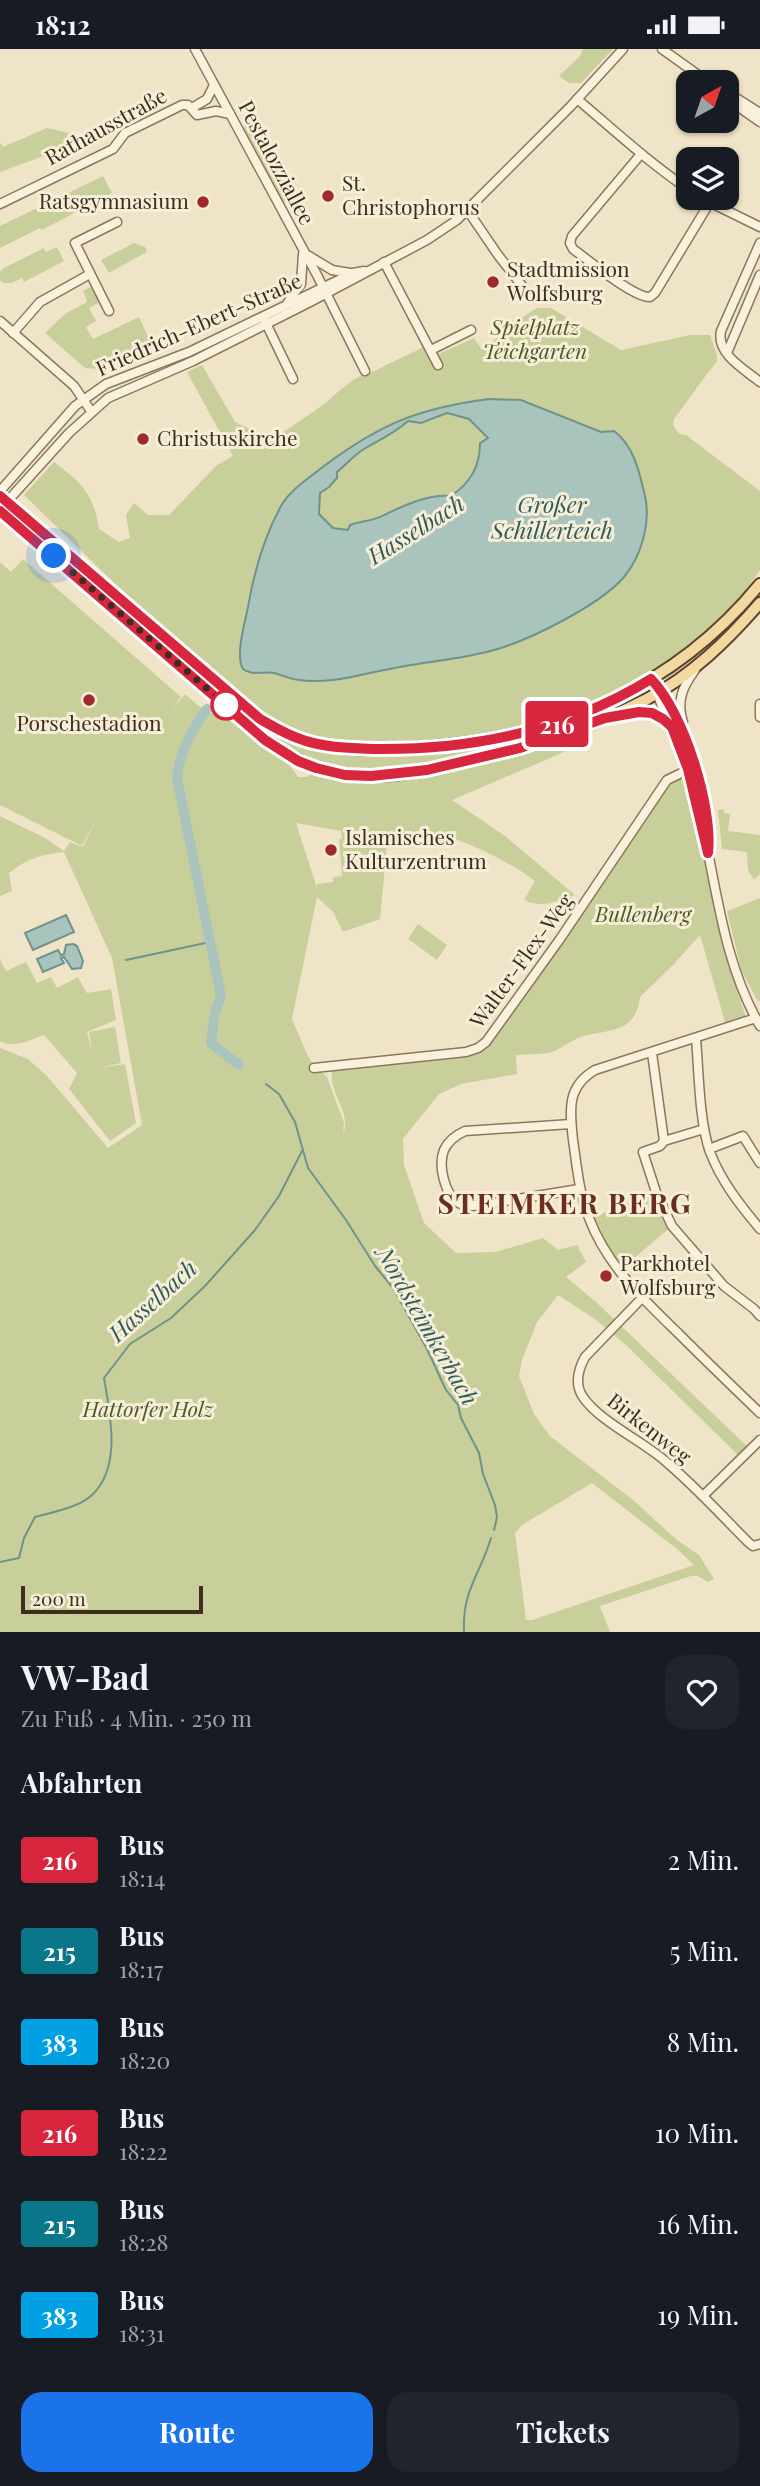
<!DOCTYPE html>
<html lang="de">
<head>
<meta charset="utf-8">
<style>
  :root { --surface:#171b24; --page:#20242c; --text:#f1f3f6; --muted:#9ea1a6; --accent:#1a73e8 }
  body { margin:0; font-family:"Playfair Display",serif; background:var(--page); color:var(--text); height:100vh; display:flex; flex-direction:column; font-size:26px; white-space:nowrap }
  * { box-sizing:border-box; margin:0 }
  p { font-size:23px; color:var(--muted) }
  .icon { flex:none; width:38px; height:38px; fill:none; stroke:currentColor; stroke-width:2; stroke-linecap:round; stroke-linejoin:round }
  .map { position:relative; height:1583px; overflow:hidden }
  .panel { display:flex; flex-direction:column; background:var(--surface); flex:1 }
  .panel>* { flex:none }
  .badge { padding:0 14px; border-radius:5px; font-size:24px; line-height:46px }
  .needle { width:46px; rotate:40deg }
  .controls { position:absolute; left:676px; top:21px; display:grid; gap:14px }
  .controls a { display:grid; place-items:center; width:63px; height:63px; border-radius:14px; background:var(--surface); box-shadow:0 2px 5px #0004; font-size:35px }
  .scale { position:absolute; left:21px; bottom:18px; width:182px; box-sizing:border-box; padding-left:7px; border:4px solid #3d2e20; border-top:0; font-size:19px; line-height:24px; white-space:nowrap; color:#3d2e20; -webkit-text-stroke:5px #f7eed8; paint-order:stroke }
  .you { position:absolute; width:35px; height:35px; margin:-18px; border:5px solid #fff; border-radius:50%; background:#1a73e8; box-shadow:0 0 0 10px #1a73e833 }
  .map>.badge { position:absolute; translate:-50% -50%; box-shadow:0 0 0 4px #fff }
  h2 { padding:0 21px; font-size:26px; line-height:63px }
  .round { display:grid; place-items:center; flex:none; width:74px; height:74px; border-radius:21px; background:var(--page) }
  .head { display:flex; align-items:center; justify-content:space-between; height:119px; padding:0 21px }
  h1 { font-size:33px; font-weight:700; line-height:52px }
  .button { display:flex; gap:14px; margin-top:auto; padding:14px 21px }
  .button a { flex:1; height:80px; border-radius:21px; background:var(--accent); color:#fff; font-size:28px; font-weight:700; line-height:80px; text-align:center }
  .button a+a { background:var(--page); color:var(--text) }
  ul { padding:0; list-style:none }
  li { display:flex; align-items:center; gap:21px; height:91px; padding:0 21px }
  li div { flex:1 }
  li b { display:block; font-size:26px }
  li em { font-style:normal }
  li .badge { min-width:77px; font-weight:700; text-align:center }
  .status { display:flex; justify-content:space-between; align-items:center; height:49px; padding:0 35px; background:var(--surface); direction:ltr }
  .status svg { height:19px; fill:currentColor }
  .map>svg:first-child { display:block }
</style>
</head>
<body>
<div class="status"><b>18:12</b><svg viewBox="0 0 49 12"><path d="M0 12V9h3v3zM5 12V6h3v6zM10 12V3h3v9zM15 12V0h3v12zM26 1h20v11H26zM47 4h2v5h-2z"/></svg></div>
<div class="map">
<svg width="760" height="1583" viewBox="0 0 760 1583">
  <rect width="100%" height="100%" fill="#f0e4c8"/>
  <g fill="#c9cf9b" fill-rule="evenodd">
    <polygon points="583,0 613,0 581,34 569,34 559,27 580,7"/>
    <polygon points="250,73 271,111 277,108 293,138 283,155 242,80"/>
    <polygon points="47,79 82,87 52,104 0,123 0,94 3,98"/>
    <polygon points="103,127 112,144 42,181 40,179 0,199 0,177"/>
    <polygon points="134,194 145,198 147,203 109,224 101,211"/>
    <polygon points="57,198 64,212 24,233 22,229 11,234 3,234 0,231 0,223 4,219 44,199 46,203"/>
    <polygon points="94,236 102,252 89,259 96,272 86,278 93,290 139,268 153,298 97,320 85,319 45,284 66,264 87,253 83,242"/>
    <path d="M537 259H551L621 301 690 286H710L717 306V313C701 331 689 351 674 370L673 376 679 385 686 386 760 442V521L736 556 710 584 639 634 557 669 506 683 415 694 363 695 306 688 262 666 145 564 24 446 54 413C81 433 94 445 99 480L119 493 130 489 126 466 134 454 148 466H169L217 416 233 407 187 323 202 316 235 373 257 383 279 386C292 377 306 368 320 358 337 345 353 326 374 322L428 296 434 307 474 289 482 301 518 271Z"/>
    <path d="M23 510 181 648 172 661 185 645 199 657 225 672 231 665 272 704 289 715 298 728H307L314 723 416 726 486 712 580 685 583 695 452 751 505 787 575 846C559 852 541 860 524 851L535 832C512 814 455 785 426 783 414 783 401 785 388 785L380 870 343 883 333 863 317 848 292 970 307 1005 314 1017 327 1028 344 1074 343 1086C352 1061 329 1047 332 1022L335 1018 467 1005 488 995 669 733 681 728 691 741 723 900 746 968 726 976 700 886 673 916 640 948C636 984 611 980 584 987 573 990 565 997 555 1002 544 1006 528 1005 516 1006L517 1025 461 1035 439 1045 403 1090 404 1116 424 1174 456 1204 496 1203 543 1189 558 1201 577 1196 586 1213 566 1228 596 1253 750 1400 741 1409 626 1296 595 1270 558 1246 537 1273 522 1311 519 1327 534 1365 550 1387 633 1451 677 1491 699 1506 714 1530 708 1533 698 1527H691L600 1557 610 1583H0V999L28 1010 47 1027 108 1099 142 1076 112 909 64 803C43 805 26 810 9 824L12 842 0 847V767L45 789 64 802 70 793 83 798 97 769 82 797 0 756V513L11 523ZM296 774 341 782 342 790H339L342 827 333 828V833L317 835V839ZM592 1434 677 1500 694 1516 532 1571H526L515 1484 522 1476Z"/>
    <polygon points="213,638 235,657 270,681 328,700 514,689 550,680 591,665 639,641 643,647 595,669 529,693 416,720 360,724 325,719 279,696 212,640"/>
    <polygon points="724,760 724,764 730,765 728,782 760,786 760,825 754,831 748,821 747,803 722,800 718,761"/>
    <polygon points="760,849 760,951 758,953 741,920 727,862"/>
    <polygon points="418,875 447,896 437,911 408,890"/>
    <path d="M0 910 6 922 26 913 37 934 51 928 57 939 78 928 87 944 111 940 116 971 87 983 92 1003 89 983 115 978 121 1014 98 1019 125 1015 136 1074 110 1092 69 1040 77 1024 44 986C30 991 14 1000 0 992Z"/>
    <polygon points="656,1143 672,1177 619,1222 589,1170"/>
  </g>
  <g fill="#a9c4bc" stroke="#6f938a" stroke-width="2" fill-rule="evenodd">
    <path d="M489 350 521 351 601 383 614 382C633 396 639 421 644 443 652 471 642 506 624 528 600 556 530 591 494 601 463 610 431 612 400 618 368 623 332 636 299 631 290 630 282 626 274 624 263 622 252 627 243 620 235 607 245 573 248 558 254 523 264 488 281 457 290 441 310 428 324 417 380 375 419 359 489 350ZM447 364 469 370 488 389 480 394C480 418 470 434 451 447 427 445 403 457 382 467 373 472 361 472 350 476L348 481 333 479 319 465 320 444 329 438 337 429V423C346 416 354 406 364 400 379 391 395 384 408 372L421 374Z"/>
    <polygon points="66,866 74,883 33,901 25,884"/>
    <polygon points="73,895 77,897 83,912 81,919 72,920 64,908 61,909 64,914 43,923 37,910 58,901 61,906 64,905 66,896"/>
  </g>
  <g fill="none" stroke-linecap="round" stroke-linejoin="round">
    <g stroke="#6f938a" stroke-width="2">
      <polyline points="126,911 210,893"/>
      <polyline points="266,1035 279,1045 295,1073 308,1119 346,1171 375,1217 393,1239 427,1300 446,1341 458,1356 461,1369 479,1404 483,1425 495,1456 497,1468 494,1481"/>
      <path d="M0 1513 19 1509 24 1489 35 1468C53 1463 78 1459 92 1446 122 1418 110 1365 104 1329L130 1295 171 1269 205 1237 255 1181 279 1147 302 1102"/>
      <path d="M464 1583C462 1541 480 1526 491 1489"/>
    </g>
    <path stroke="#a9c4bc" stroke-width="10" d="M207 660C192 681 179 703 177 729L221 947 215 963 211 994 239 1016"/>
    <defs>
      <g id="minor">
        <polyline points="195,0 317,226 365,322"/>
        <polyline points="662,0 708,33"/>
        <polyline points="733,47 760,64"/>
        <polyline points="726,49 760,73"/>
        <path d="M577 50C614 81 648 113 688 140"/>
        <polyline points="192,59 207,50 214,36"/>
        <path d="M641 105 572 187 570 194 573 200C588 211 634 249 650 248L655 244 710 153"/>
        <polyline points="701,149 760,178"/>
        <polyline points="0,155 113,100 125,84 182,56 188,56 197,66 216,62 230,65"/>
        <polyline points="468,162 498,206 523,238"/>
        <path d="M760 194 721 282C716 305 744 320 760 333"/>
        <polyline points="309,207 332,221 350,224"/>
        <polyline points="384,213 438,316"/>
        <polyline points="288,253 301,235 303,205"/>
        <polyline points="109,262 75,194 117,173"/>
        <polyline points="264,270 293,330"/>
        <polyline points="0,272 74,337 91,362"/>
        <polyline points="13,284 40,253 90,225"/>
        <polyline points="431,301 471,281"/>
        <polyline points="727,304 760,226"/>
        <polyline points="0,442 75,357 106,335 189,303 353,224 364,222"/>
        <polyline points="4,456 69,384 108,349 193,312 312,252 427,191 457,171 570,58 623,0"/>
        <path d="M651 630C666 669 685 705 695 745 716 824 719 905 760 977"/>
        <path d="M659 639C685 670 708 750 710 791"/>
        <polyline points="760,655 760,668"/>
        <path d="M620 666C639 663 652 661 667 673"/>
        <path d="M683 673C676 652 683 637 695 621"/>
        <path d="M756 969 595 1021C566 1038 570 1062 573 1091 577 1118 579 1144 589 1169 607 1217 644 1251 680 1286 706 1312 733 1338 760 1364"/>
        <path d="M696 990C699 1023 699 1072 710 1103 721 1132 740 1156 760 1180"/>
        <polyline points="652,1004 664,1092"/>
        <polyline points="314,1019 466,1003 478,999 486,993 560,890 667,731 694,718"/>
        <path d="M571 1075 465 1082C456 1086 448 1092 444 1101 438 1116 444 1145 459 1154 466 1158 474 1157 481 1156L579 1140"/>
        <polyline points="704,1080 664,1092 660,1097 643,1103 656,1143 672,1177 724,1237 754,1260 760,1267"/>
        <polyline points="709,1100 743,1087 760,1114"/>
        <path d="M642 1249 585 1308C578 1321 574 1335 583 1348 598 1371 642 1392 664 1411 694 1436 721 1466 748 1493L753 1497 760 1495"/>
        <polyline points="703,1447 760,1391"/>
      </g>
      <g id="major">
        <path d="M0 447 260 670C274 678 287 686 303 691 340 704 386 701 425 698 557 689 675 639 760 535"/>
        <path d="M0 462 265 690C290 708 315 722 346 726 389 731 431 720 472 710 532 696 592 679 647 650 692 626 727 592 760 554"/>
      </g>
    </defs>
    <use href="#minor" stroke="#8d765c" stroke-width="11"/>
    <use href="#major" stroke="#5b4430" stroke-width="14"/>
    <use href="#minor" stroke="#faf1dc" stroke-width="8"/>
    <use href="#major" stroke="#f3d9a0" stroke-width="10"/>
  </g>
  <g fill="none" stroke-linecap="round" stroke-linejoin="round">
    <defs>
      <path id="line" d="M0 447 260 670C274 678 287 686 303 691 326 699 352 699 376 700 473 701 568 681 651 630 684 664 713 758 708 804L688 720 672 678 663 670 652 664 639 663 605 669 520 699 427 721 371 727 345 726 316 719 298 712 265 691 0 462"/>
    </defs>
    <use href="#line" stroke="#fff" stroke-width="16"/>
    <use href="#line" stroke="#d7263d" stroke-width="10"/>
    <polyline stroke="#3d2e20" stroke-width="7" stroke-dasharray="0 12.6" points="54,507 226,656"/>
  </g>
  <g fill="#9e2a2b" stroke="#f7eed8" stroke-width="2.5">
    <circle cx="328" cy="147" r="7"/>
    <circle cx="203" cy="153" r="7"/>
    <circle cx="493" cy="233" r="7"/>
    <circle cx="143" cy="390" r="7"/>
    <circle cx="89" cy="651" r="7"/>
    <circle cx="331" cy="801" r="7"/>
    <circle cx="606" cy="1227" r="7"/>
  </g>
  <circle fill="#fff" stroke="#d7263d" stroke-width="3.5" cx="226" cy="656" r="14"/>
  <g text-anchor="middle" stroke-width="6" stroke-linejoin="round" paint-order="stroke">
    <g font-size="21" fill="#3d2e20" stroke="#f7eed8">
      <text transform="translate(106 78) rotate(-29)" y="7">Rathausstraße</text>
      <text transform="translate(276 114) rotate(62)" y="7">Pestalozziallee</text>
      <text transform="translate(199 276) rotate(-24)" y="7">Friedrich-Ebert-Straße</text>
      <text transform="translate(522 912) rotate(-54)" y="7">Walter-Flex-Weg</text>
      <text transform="translate(649 1380) rotate(38)" y="7">Birkenweg</text>
    </g>
    <g font-size="21" fill="#3d2e20" stroke="#f7eed8" text-anchor="start">
      <text x="342" y="142">St.<tspan x="342" dy="24">Christophorus</tspan></text>
      <text x="189" y="160" text-anchor="end">Ratsgymnasium</text>
      <text x="507" y="228">Stadtmission<tspan x="507" dy="24">Wolfsburg</tspan></text>
      <text x="157" y="397">Christuskirche</text>
      <text x="89" y="682" text-anchor="middle">Porschestadion</text>
      <text x="345" y="796">Islamisches<tspan x="345" dy="24">Kulturzentrum</tspan></text>
      <text x="620" y="1222">Parkhotel<tspan x="620" dy="24">Wolfsburg</tspan></text>
    </g>
    <g font-size="21" font-style="italic" fill="#4d5a26" stroke="#f7eed8">
      <text x="535" y="286">Spielplatz<tspan x="535" dy="24">Teichgarten</tspan></text>
      <text x="643" y="873">Bullenberg</text>
      <text x="148" y="1368">Hattorfer Holz</text>
    </g>
    <g font-size="23" font-style="italic" fill="#2f5d5a" stroke="#f7eed8">
      <text x="552" y="464">Großer<tspan x="552" dy="26">Schillerteich</tspan></text>
      <text transform="translate(416 481) rotate(-32)" y="8">Hasselbach</text>
      <text transform="translate(153 1252) rotate(-42)" y="8">Hasselbach</text>
      <text transform="translate(427 1277) rotate(60)" y="8">Nordsteimkerbach</text>
    </g>
    <g font-size="28" font-weight="bold" letter-spacing="2" fill="#6b2e1e" stroke="#f7eed8">
      <text x="565" y="1165">STEIMKER BERG</text>
    </g>
  </g>
</svg>
<div class="controls">
<a><svg class="needle" viewBox="-14 -14 28 28"><path d="M0-13l5 13h-10z" fill="#e53935"/><path d="M0 13l5-13h-10z" fill="#9ea1a6"/></svg></a>
<a><svg class="icon" aria-label="layers" viewBox="0 0 24 24"><path d="M12 4l9 5-9 5-9-5zM3 14l9 5 9-5"/></svg></a>
</div>
<div class="scale">200 m</div>
<div class="you" style="left:54px;top:507px"></div>
<b class="badge" style="left:557px;top:675px;background:#d7263d;color:#fff">216</b>
</div>
<section class="panel">
<div class="head"><div><h1>VW-Bad</h1><p>Zu Fuß · 4 Min. · 250 m</p></div><a class="round"><svg class="icon" aria-label="heart" viewBox="0 0 24 24"><path d="M12 20l-8-8c-3-5 5-10 8-4 3-6 11-1 8 4z"/></svg></a></div>
<h2>Abfahrten</h2>
<ul>
<li><span class="badge" style="background:#d7263d;color:#fff">216</span><div><b>Bus</b><p>18:14</p></div><em>2 Min.</em></li>
<li><span class="badge" style="background:#097689;color:#fff">215</span><div><b>Bus</b><p>18:17</p></div><em>5 Min.</em></li>
<li><span class="badge" style="background:#00a0e3;color:#fff">383</span><div><b>Bus</b><p>18:20</p></div><em>8 Min.</em></li>
<li><span class="badge" style="background:#d7263d;color:#fff">216</span><div><b>Bus</b><p>18:22</p></div><em>10 Min.</em></li>
<li><span class="badge" style="background:#097689;color:#fff">215</span><div><b>Bus</b><p>18:28</p></div><em>16 Min.</em></li>
<li><span class="badge" style="background:#00a0e3;color:#fff">383</span><div><b>Bus</b><p>18:31</p></div><em>19 Min.</em></li>
</ul>
<div class="button"><a>Route</a><a>Tickets</a></div>
</section>
</body>
</html>
